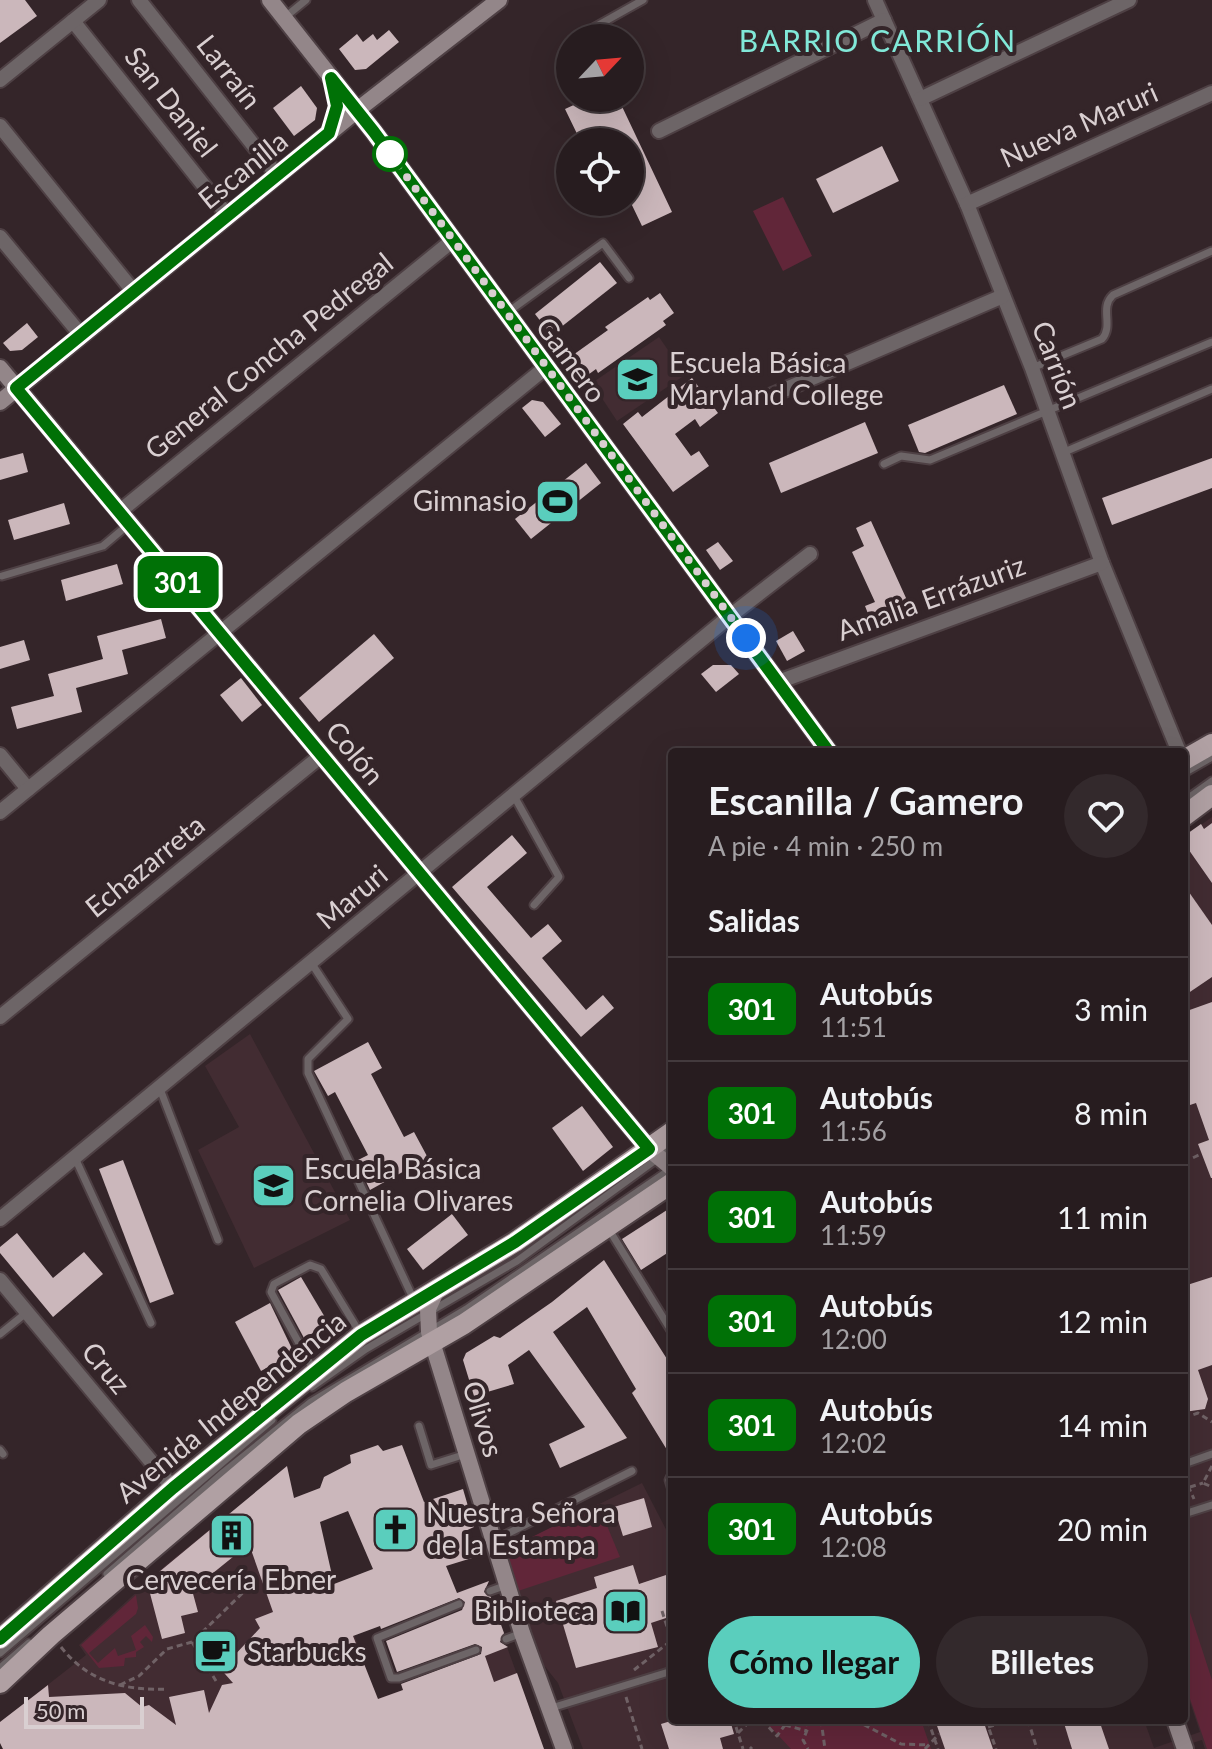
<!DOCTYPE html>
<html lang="es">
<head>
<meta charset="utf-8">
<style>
  :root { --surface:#271c1f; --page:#33292c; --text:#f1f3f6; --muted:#a4a1a4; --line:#433a3d; --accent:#5acebd }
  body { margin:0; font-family:Lato,sans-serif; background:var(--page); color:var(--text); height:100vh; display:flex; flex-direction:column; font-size:30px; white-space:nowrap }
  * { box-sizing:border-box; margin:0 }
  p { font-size:26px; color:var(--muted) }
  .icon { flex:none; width:44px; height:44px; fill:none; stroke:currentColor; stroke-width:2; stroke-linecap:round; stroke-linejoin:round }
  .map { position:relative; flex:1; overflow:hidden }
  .side { position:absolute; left:668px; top:748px; width:520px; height:976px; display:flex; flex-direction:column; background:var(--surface); border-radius:8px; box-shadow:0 8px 32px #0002,0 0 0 2px var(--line) }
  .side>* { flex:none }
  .badge { padding:0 16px; border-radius:12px; font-size:28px; line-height:52px }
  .needle { width:52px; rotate:64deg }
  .buttons { position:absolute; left:556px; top:24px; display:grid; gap:16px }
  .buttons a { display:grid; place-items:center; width:88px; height:88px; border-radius:50%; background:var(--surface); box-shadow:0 8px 32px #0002,0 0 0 2px var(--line); font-size:40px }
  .scale { position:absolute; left:24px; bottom:20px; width:120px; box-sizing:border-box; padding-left:8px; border:4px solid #d9cfd1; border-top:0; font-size:22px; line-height:28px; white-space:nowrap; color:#d9cfd1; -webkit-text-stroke:6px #342529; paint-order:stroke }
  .you { position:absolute; width:40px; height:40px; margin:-20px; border:6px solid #fff; border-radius:50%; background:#1a73e8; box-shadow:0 0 0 12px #1a73e833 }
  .map>.badge { position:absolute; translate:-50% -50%; box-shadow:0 0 0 4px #fff }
  h2 { padding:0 40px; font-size:30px; line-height:72px }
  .round { display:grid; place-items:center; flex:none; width:84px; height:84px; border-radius:42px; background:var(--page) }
  .headline { display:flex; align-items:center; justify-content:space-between; height:136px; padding:0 40px }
  h1 { font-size:38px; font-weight:700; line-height:60px }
  .button { display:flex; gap:16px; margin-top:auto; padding:16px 40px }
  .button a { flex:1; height:92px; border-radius:48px; background:var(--accent); color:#111; font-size:32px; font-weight:700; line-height:92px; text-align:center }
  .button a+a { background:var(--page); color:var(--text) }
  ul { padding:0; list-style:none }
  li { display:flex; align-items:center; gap:24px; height:104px; padding:0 40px; border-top:2px solid var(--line) }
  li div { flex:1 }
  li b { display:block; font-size:30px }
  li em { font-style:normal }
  li .badge { min-width:88px; font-weight:700; text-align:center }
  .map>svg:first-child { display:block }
</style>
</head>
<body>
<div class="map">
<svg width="1212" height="1749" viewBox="0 0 1212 1749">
  <rect width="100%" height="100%" fill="#342529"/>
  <g fill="#422c32">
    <polygon points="659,337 685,375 617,421 592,383"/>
    <polygon points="1212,817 1212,1749 1205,1749 1202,1740 1173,1749 583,1749 558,1683 539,1659 506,1550 642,1483 672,1541 672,1720 1144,1720 1154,1748 1200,1732 1184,1684 1184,837"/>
    <polygon points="250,1034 350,1220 254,1268 198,1150 239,1127 205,1066"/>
    <polygon points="287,1467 318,1610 344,1606 377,1699 445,1675 444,1672 507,1647 544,1749 3,1749 0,1743 0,1722 86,1655 79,1645 167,1564"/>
  </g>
  <g fill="#612639">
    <polygon points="783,197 812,256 783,271 753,211"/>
    <polygon points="598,1504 620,1557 518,1591 506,1550"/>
    <polygon points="1184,1594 1212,1680 1212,1749 1207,1749 1184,1681"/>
    <polygon points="136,1595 138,1608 136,1614 89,1653 98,1663 115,1648 118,1656 136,1650 131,1636 145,1625 153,1637 152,1642 146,1636 140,1642 144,1647 136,1652 136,1657 125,1658 124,1666 99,1668 81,1645"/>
    <polygon points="764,1720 921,1720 931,1749 791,1749"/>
  </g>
  <g fill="#cbb7bb" fill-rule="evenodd">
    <polygon points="0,0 25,0 37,16 0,43"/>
    <polygon points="389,30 399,42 366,69 355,70 339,49 357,34 363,42 373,34 377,40"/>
    <polygon points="301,86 317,108 315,120 294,136 273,108"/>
    <polygon points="589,98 618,98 672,212 642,226 630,201 630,142 602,142 599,136 581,142 565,109"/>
    <polygon points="882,146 899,181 833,213 816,179"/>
    <polygon points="600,262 617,283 551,335 535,314"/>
    <polygon points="660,293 674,313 663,321 666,325 598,373 596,369 581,380 566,360 608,330 605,327 648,297 650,300"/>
    <polygon points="27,323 38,337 22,350 10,351 3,343"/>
    <polygon points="692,378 718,413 700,427 695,419 675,434 691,456 699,451 709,466 673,492 623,424 638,412 642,417"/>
    <polygon points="1004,385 1017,414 925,453 919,452 908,425"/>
    <polygon points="532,400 543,402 561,424 545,437 522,408"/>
    <polygon points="865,422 878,453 781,493 769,463"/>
    <polygon points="23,453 28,472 0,480 0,459"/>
    <polygon points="1212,458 1212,488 1112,525 1102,498"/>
    <polygon points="586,463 601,483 531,539 515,519"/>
    <polygon points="64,503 70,524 14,540 8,520"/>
    <polygon points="871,521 911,609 873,626 865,606 875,602 852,552 864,546 856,528"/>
    <polygon points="718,542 733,561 720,570 706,550"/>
    <polygon points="117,564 123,584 66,601 61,580"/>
    <polygon points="161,619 166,638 122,650 128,674 76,688 82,712 17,729 11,707 54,696 48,674 103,659 97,636"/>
    <polygon points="793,631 805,651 787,661 776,641"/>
    <polygon points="374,634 394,658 319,722 299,698"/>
    <polygon points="24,640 30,660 0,669 0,647"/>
    <polygon points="713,665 731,665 739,674 716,692 701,674"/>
    <polygon points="241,678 262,705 242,722 220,695"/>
    <polygon points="1212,823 1212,883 1184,843 1184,836 1201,824 1204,829"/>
    <polygon points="512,835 527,853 487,887 531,938 548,924 562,941 542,958 586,1010 603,995 614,1008 581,1037 452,887"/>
    <polygon points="1184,885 1212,925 1212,977 1184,996"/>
    <polygon points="1212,1002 1212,1178 1211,1178 1198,1144 1209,1140 1196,1103 1184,1107 1184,1012"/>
    <polygon points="368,1042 382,1068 371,1074 404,1137 414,1132 428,1158 370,1190 356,1161 368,1155 335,1092 328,1096 314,1071"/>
    <polygon points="582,1106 613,1147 583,1171 552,1128"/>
    <polygon points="123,1160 174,1294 150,1303 99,1169"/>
    <polygon points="667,1210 672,1217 672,1250 641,1270 622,1239"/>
    <polygon points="452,1214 468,1235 423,1270 407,1249"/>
    <polygon points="17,1233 53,1278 84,1252 103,1274 53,1317 0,1253 0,1247"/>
    <polygon points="604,1260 667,1359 672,1356 672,1458 632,1393 636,1389 587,1307 553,1332 627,1438 560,1468 549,1444 585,1427 529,1350 508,1365 514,1384 474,1396 463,1360 466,1353 494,1336 500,1338 552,1302"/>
    <polygon points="301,1277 329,1324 304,1338 278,1290"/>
    <polygon points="1212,1277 1212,1365 1198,1370 1208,1399 1205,1409 1184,1412 1184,1286"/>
    <polygon points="270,1303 294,1353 261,1371 235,1322"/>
    <path d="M378 1445 383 1451 402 1445 424 1502 463 1489 474 1527 463 1532 472 1558 446 1566 457 1593 489 1581 484 1592 491 1597 504 1633 500 1642 508 1647 485 1656 494 1682 517 1673 544 1749H3L0 1743V1722L48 1685 49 1697 125 1693 142 1707 149 1705 176 1725 169 1697 204 1690 209 1713 222 1685 233 1683 202 1648 214 1637 232 1658 260 1628 255 1619 273 1612 249 1544 192 1590 198 1612 181 1616 185 1633 162 1639 147 1582 287 1466 294 1498 320 1488 324 1477 351 1463 350 1455ZM348 1511 373 1569 334 1584 320 1522ZM459 1598 465 1602 462 1610 386 1641 397 1672 475 1644 482 1647 481 1654 401 1684 403 1690 378 1699 353 1636 380 1626 381 1629Z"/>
    <polygon points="644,1498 652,1527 623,1536 614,1507"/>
    <polygon points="633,1565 639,1584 672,1573 672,1616 651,1623 658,1647 576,1668 556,1601 597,1588 594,1577"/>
    <polygon points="674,1720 730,1720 734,1734 720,1738 723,1749 669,1749 661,1724"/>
    <polygon points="935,1720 983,1720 993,1749 945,1749"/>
    <polygon points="1063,1720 1099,1720 1109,1749 1072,1749"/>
  </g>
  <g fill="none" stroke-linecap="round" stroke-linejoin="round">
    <defs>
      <g id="lane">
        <polyline points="284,18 306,0"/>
        <polyline points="586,32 643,0"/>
        <polyline points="508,312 603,243 629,278"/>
        <path d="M1032 368 1102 339C1114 325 1099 308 1113 295L1212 251"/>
        <polyline points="1062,453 1212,389"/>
        <polyline points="884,464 901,456 930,460 1212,342"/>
        <polyline points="2,576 103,546 129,524"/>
        <polyline points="1184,773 1212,757"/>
        <polyline points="514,796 559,877 534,905"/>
        <polyline points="1184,801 1212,781"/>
        <polyline points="312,964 348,1019 308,1059 308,1073 413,1298"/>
        <polyline points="160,1089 218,1240"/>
        <polyline points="75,1158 151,1323"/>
        <polyline points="608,1228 672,1332"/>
        <polyline points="0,1334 26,1313"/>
        <polyline points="313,1369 271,1292 274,1284 310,1265 321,1269 360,1333"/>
        <polyline points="312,1387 366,1349 517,1261 672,1148"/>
        <polyline points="419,1426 431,1465 466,1454"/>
        <polyline points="0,1450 3,1454"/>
        <polyline points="1184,1464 1212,1454"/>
        <polyline points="672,1474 669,1480 672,1490"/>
        <polyline points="1184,1514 1212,1505"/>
        <polyline points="495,1540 632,1471"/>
        <polyline points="107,1574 224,1472 311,1402 468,1308 671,1169"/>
        <polyline points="490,1591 507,1585"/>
        <polyline points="459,1604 377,1638 391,1678 399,1678 476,1650"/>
        <polyline points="506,1639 522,1633"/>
        <polyline points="0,1653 272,1420"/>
        <polyline points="0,1668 29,1643"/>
        <polyline points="548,1709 672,1671"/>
      </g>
      <g id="street">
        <polyline points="139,0 277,175"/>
        <polyline points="875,0 967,204 1032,368 1102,563 1179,752"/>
        <polyline points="73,21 228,216"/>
        <polyline points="0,80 99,0"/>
        <polyline points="920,99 1129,0"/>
        <polyline points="0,126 134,292"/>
        <polyline points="659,131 884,20"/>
        <polyline points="967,204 1212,93"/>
        <polyline points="0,237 81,335"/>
        <polyline points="770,396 1003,296"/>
        <polyline points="119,512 452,241"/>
        <polyline points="778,682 1102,563"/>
        <polyline points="0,755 28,789"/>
        <polyline points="0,812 545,368"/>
        <polyline points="0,1017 322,755"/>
        <polyline points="0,1219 730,616 810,554"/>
        <polyline points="0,1280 173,1488"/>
      </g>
      <g id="secondary">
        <polyline points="270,0 374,132 829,752"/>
        <polyline points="0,368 649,1149 672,1168"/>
        <polyline points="0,402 356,111 499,0"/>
        <polyline points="438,1287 428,1309 429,1332 522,1633 564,1749"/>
        <polyline points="1175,1720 1185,1749"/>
      </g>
      <g id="primary">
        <polyline points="1184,760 1212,744"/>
        <polyline points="1184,816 1212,795"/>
        <polyline points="0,1639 173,1488 361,1335 515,1242 672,1132"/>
        <polyline points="0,1683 51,1635 299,1424 346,1392 464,1324 672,1183"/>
      </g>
    </defs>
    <use href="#lane" stroke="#4e4044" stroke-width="11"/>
    <use href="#street" stroke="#4e4044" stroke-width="18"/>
    <use href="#secondary" stroke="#4e4044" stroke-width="20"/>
    <use href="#primary" stroke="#4e4044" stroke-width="24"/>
    <g stroke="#706266" stroke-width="3" stroke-dasharray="6 4" stroke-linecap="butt">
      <polyline points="1184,1162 1201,1154"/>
      <polyline points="1184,1418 1198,1413 1212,1422"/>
      <polyline points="1212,1466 1203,1483 1212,1487"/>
      <polyline points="1184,1477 1194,1499"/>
      <polyline points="1190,1487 1203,1483"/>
      <polyline points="662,1611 671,1639"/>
      <polyline points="192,1642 216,1681"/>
      <path d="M61 1647C88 1682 126 1691 168 1689"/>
      <polyline points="634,1670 672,1640"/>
      <polyline points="120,1685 139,1676 167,1649 192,1642 255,1581"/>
      <polyline points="626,1697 642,1749"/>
      <polyline points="762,1720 777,1736 785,1725"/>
      <polyline points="807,1720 808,1728 803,1740 808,1749"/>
      <polyline points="821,1720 825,1749"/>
      <polyline points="855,1720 901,1744 929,1745"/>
      <polyline points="928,1720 938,1749"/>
      <polyline points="986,1720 996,1749"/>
      <polyline points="1028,1720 1037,1749"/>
      <polyline points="731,1724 742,1720"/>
      <polyline points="785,1725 807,1731"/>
      <polyline points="736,1727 743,1749"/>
      <polyline points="988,1727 1011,1720"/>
      <polyline points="738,1733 751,1720"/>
      <polyline points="750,1749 752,1747"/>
      <polyline points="925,1749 939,1734"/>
    </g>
    <use href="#lane" stroke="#6d6567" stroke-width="7"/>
    <use href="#street" stroke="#6d6567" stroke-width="14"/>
    <use href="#secondary" stroke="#938689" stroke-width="16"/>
    <use href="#primary" stroke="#b0a0a3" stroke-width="20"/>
  </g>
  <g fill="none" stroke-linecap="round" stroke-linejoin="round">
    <defs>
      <polyline id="line" points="0,1639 173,1488 361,1335 515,1242 649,1149 16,388 329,133 337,106 331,78 374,132 829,752"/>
    </defs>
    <use href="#line" stroke="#fff" stroke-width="18"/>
    <use href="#line" stroke="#007106" stroke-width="12"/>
    <polyline stroke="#d9cfd1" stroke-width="8" stroke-dasharray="0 14.4" points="390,154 746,638"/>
  </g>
  <defs>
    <symbol id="school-square" viewBox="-11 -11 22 22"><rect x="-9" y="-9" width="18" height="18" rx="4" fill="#5acebd" stroke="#342529"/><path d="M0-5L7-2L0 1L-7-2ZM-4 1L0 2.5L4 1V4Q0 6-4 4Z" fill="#111"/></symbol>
    <symbol id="stadium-square" viewBox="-11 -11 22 22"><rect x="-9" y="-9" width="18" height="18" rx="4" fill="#5acebd" stroke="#342529"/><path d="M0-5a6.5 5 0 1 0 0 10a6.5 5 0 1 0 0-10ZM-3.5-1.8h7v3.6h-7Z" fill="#111"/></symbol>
    <symbol id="church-square" viewBox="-11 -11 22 22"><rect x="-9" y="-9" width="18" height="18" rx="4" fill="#5acebd" stroke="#342529"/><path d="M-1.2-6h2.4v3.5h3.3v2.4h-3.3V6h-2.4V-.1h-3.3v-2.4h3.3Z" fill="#111"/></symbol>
    <symbol id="building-square" viewBox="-11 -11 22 22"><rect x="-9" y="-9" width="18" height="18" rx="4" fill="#5acebd" stroke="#342529"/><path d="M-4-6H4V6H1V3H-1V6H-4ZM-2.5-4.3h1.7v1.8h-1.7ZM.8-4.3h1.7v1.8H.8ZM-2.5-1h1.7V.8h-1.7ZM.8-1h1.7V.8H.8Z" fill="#111"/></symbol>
    <symbol id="library-square" viewBox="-11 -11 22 22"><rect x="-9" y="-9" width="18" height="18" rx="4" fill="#5acebd" stroke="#342529"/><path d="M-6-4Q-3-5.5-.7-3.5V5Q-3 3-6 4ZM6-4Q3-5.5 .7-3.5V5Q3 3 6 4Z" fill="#111"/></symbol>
    <symbol id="cafe-square" viewBox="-11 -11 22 22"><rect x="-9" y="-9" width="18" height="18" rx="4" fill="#5acebd" stroke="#342529"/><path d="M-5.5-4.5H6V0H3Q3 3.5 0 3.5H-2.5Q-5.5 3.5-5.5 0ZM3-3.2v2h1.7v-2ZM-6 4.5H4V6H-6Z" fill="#111"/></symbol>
  </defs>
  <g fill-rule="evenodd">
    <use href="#school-square" x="612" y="354" width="51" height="51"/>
    <use href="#stadium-square" x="532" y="476" width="51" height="51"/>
    <use href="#school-square" x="248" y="1160" width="51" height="51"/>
    <use href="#church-square" x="370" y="1504" width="51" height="51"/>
    <use href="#building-square" x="206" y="1510" width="51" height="51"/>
    <use href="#library-square" x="600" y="1586" width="51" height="51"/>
    <use href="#cafe-square" x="190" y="1626" width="51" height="51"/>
  </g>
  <circle fill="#fff" stroke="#007106" stroke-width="4" cx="390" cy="154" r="16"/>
  <g text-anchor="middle" stroke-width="8" stroke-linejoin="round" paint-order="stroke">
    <g font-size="28" fill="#d9cfd1" stroke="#342529">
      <text transform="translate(229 72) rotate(52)" y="10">Larraín</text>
      <text transform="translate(171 102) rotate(52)" y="10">San Daniel</text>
      <text transform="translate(1079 125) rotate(-24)" y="10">Nueva Maruri</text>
      <text transform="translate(243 170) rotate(-39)" y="10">Escanilla</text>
      <text transform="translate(269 356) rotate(-39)" y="10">General Concha Pedregal</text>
      <text transform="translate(571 360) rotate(54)" y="10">Gamero</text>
      <text transform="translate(1057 365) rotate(69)" y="10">Carrión</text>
      <text transform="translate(931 598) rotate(-20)" y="10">Amalia Errázuriz</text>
      <text transform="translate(355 753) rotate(50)" y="10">Colón</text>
      <text transform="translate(145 866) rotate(-39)" y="10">Echazarreta</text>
      <text transform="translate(352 897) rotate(-40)" y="10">Maruri</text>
      <text transform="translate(106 1368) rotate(50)" y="10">Cruz</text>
      <text transform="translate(231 1407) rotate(-39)" y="10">Avenida Independencia</text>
      <text transform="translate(483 1419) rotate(73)" y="10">Olivos</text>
    </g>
    <g font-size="28" fill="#d9cfd1" stroke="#342529" text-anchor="start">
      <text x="669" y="373">Escuela Básica<tspan x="669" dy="32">Maryland College</tspan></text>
      <text x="527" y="511" text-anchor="end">Gimnasio</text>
      <text x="304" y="1179">Escuela Básica<tspan x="304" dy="32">Cornelia Olivares</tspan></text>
      <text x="426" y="1523">Nuestra Señora<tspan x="426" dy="32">de la Estampa</tspan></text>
      <text x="231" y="1590" text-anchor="middle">Cervecería Ebner</text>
      <text x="595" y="1621" text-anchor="end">Biblioteca</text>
      <text x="247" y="1662">Starbucks</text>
    </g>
    <g font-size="30" letter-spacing="2" fill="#81e8d8" stroke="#342529">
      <text x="878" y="52">BARRIO CARRIÓN</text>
    </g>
  </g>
</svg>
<div class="buttons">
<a><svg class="needle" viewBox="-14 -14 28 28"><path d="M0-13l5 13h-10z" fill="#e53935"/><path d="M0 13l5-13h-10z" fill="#a4a1a4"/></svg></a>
<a><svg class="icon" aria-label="locate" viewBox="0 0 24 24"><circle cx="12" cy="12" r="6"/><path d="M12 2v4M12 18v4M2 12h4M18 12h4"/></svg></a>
</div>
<div class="scale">50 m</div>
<div class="you" style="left:746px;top:638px"></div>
<b class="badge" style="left:178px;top:582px;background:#007106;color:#fff">301</b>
<section class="side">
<div class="headline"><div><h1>Escanilla / Gamero</h1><p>A pie · 4 min · 250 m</p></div><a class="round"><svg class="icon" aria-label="heart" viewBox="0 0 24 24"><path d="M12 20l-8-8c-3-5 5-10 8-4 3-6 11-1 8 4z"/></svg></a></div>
<h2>Salidas</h2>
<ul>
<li><span class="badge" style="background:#007106;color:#fff">301</span><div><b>Autobús</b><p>11:51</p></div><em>3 min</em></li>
<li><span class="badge" style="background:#007106;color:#fff">301</span><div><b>Autobús</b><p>11:56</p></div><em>8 min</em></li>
<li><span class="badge" style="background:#007106;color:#fff">301</span><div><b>Autobús</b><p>11:59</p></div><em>11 min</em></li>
<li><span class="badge" style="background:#007106;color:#fff">301</span><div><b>Autobús</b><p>12:00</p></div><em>12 min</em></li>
<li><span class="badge" style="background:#007106;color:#fff">301</span><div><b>Autobús</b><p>12:02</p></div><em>14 min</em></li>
<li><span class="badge" style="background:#007106;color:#fff">301</span><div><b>Autobús</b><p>12:08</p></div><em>20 min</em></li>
</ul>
<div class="button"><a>Cómo llegar</a><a>Billetes</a></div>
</section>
</div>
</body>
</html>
